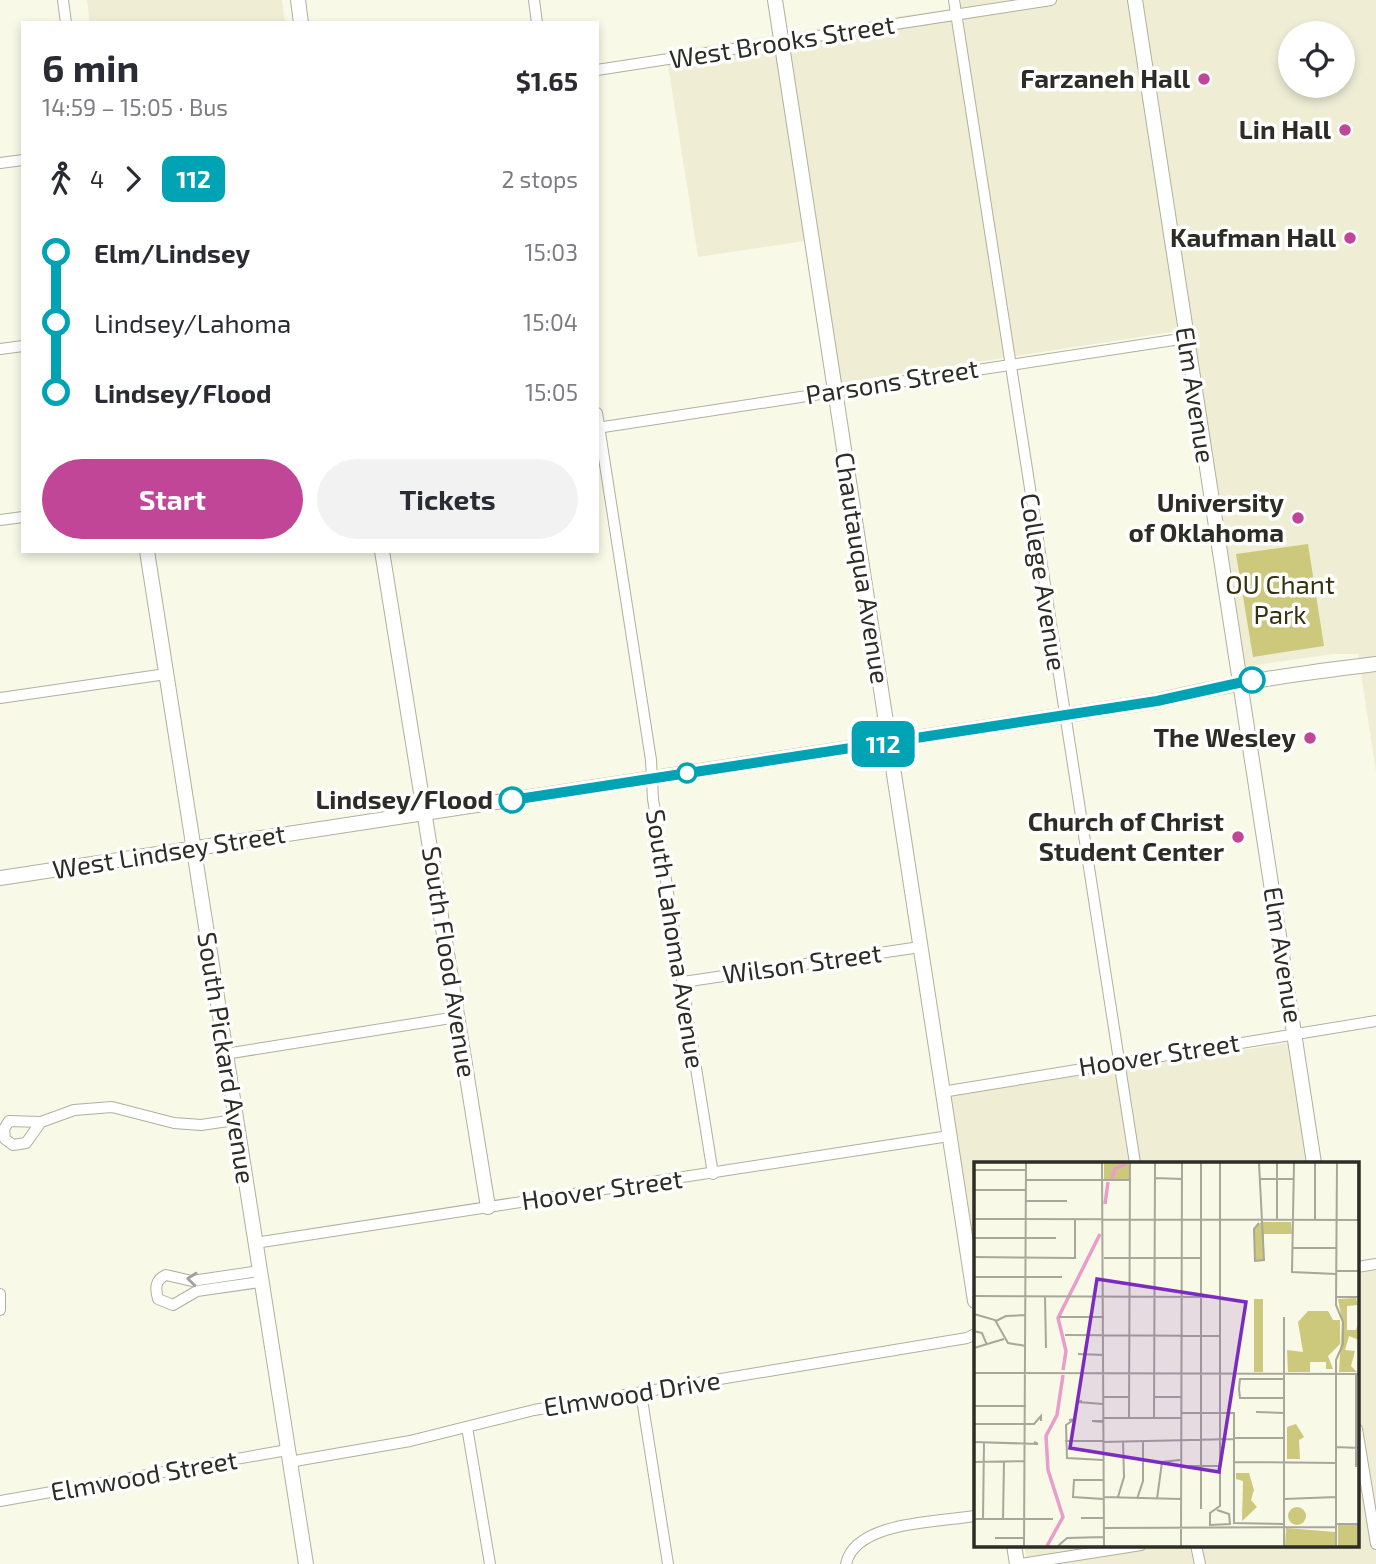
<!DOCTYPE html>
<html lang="en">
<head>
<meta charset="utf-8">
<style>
  :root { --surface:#fff; --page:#f2f2f3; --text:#2b2b33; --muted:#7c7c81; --accent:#c14698 }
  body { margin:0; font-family:"Exo 2",sans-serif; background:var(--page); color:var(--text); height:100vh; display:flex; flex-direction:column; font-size:26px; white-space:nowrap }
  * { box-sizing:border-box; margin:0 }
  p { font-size:23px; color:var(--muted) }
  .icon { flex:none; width:38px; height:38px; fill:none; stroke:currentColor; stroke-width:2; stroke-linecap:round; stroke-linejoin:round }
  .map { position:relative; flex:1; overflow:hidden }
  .side { position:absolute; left:21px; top:21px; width:578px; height:532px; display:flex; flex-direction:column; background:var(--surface); border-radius:0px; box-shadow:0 4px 10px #0003 }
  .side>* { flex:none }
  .badge { padding:0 14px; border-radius:10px; font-size:24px; line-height:46px }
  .buttons { position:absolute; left:1278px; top:21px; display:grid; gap:14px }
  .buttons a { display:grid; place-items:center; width:77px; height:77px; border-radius:50%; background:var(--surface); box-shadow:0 4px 10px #0003; font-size:35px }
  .map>.badge { position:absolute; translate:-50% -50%; box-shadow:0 0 0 4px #fff }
  .legs { display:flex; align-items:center; gap:10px; height:77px; padding:0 21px; font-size:23px }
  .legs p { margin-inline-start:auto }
  .overview { display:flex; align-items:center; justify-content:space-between; height:119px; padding:0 21px }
  h1 { font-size:38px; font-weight:700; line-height:52px }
  .primary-button { display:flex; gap:14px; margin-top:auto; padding:14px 21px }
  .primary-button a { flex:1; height:80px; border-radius:42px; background:var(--accent); color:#fff; font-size:28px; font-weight:700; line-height:80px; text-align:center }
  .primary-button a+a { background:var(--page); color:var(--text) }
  ul { padding:0 21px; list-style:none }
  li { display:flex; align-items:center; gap:24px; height:70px; font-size:26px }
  li i { display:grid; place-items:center; width:10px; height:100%; margin:0 9px; background:currentColor }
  li i::after { content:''; width:18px; height:18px; margin:-9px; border:5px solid; border-radius:50%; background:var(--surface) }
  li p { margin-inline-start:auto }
  li:first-child i { background:linear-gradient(#0000 50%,currentColor 0) }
  li:last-child i { background:linear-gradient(currentColor 50%,#0000 0) }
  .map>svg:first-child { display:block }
</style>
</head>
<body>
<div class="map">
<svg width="1376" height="1564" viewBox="0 0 1376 1564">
  <rect width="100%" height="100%" fill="#f9f9e7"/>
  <g fill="#efeed5" fill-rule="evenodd">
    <polygon points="87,0 282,0 285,23 90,23"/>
    <path d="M961 0H1376V772L1358 654H1333L1243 667 1192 329 840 383 818 239 698 257 666 52 961 7ZM1290 33H1342V86H1290Z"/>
    <polygon points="1288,1043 1307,1163 975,1163 975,1247 950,1095"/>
    <polygon points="1376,1270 1376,1564 1028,1564 1024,1545 1357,1545 1357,1273"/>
  </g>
  <polygon fill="#ccc97c" points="1308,544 1324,646 1253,657 1236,554"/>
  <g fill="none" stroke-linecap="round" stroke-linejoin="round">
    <defs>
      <g id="minor">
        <polyline points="63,0 66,23"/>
        <polyline points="534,0 537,23"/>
        <polyline points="954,0 1135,1163"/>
        <polyline points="597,70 1051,0"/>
        <polyline points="0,163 23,160"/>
        <polyline points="0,349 23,346"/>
        <polyline points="597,413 651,760 653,799 713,1174"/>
        <polyline points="597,428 1187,338"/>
        <polyline points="0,520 23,517"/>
        <polyline points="0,698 166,674"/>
        <polyline points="683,982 920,947"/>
        <polyline points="225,1054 457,1017"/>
        <polyline points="942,1092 1376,1021"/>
        <polyline points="41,1122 26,1143 13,1145 5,1139 4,1129 9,1121 41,1122 74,1110 112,1107 174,1123 201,1125 235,1120"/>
        <polyline points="255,1243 949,1136"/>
        <polyline points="1357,1267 1376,1264"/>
        <path d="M259 1271 192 1281 166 1275C155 1280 155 1288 158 1299L173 1305 197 1291 260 1282"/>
        <polyline points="0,1294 0,1310"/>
        <polyline points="641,1393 668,1564"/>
        <polyline points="467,1427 490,1564"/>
        <polyline points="1357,1429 1376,1544"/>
        <polyline points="289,1462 410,1441 534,1410 967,1338 975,1334"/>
        <polyline points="0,1501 287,1450"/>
        <polyline points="1196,1545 1200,1564"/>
        <path d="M846 1564C855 1521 939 1522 975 1516"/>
        <polyline points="1021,1564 1141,1545"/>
      </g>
      <g id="tertiary">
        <polyline points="298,0 301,23"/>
        <polyline points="775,0 975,1301"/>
        <polyline points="1135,0 1314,1163"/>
        <polyline points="147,551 306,1564"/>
        <polyline points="382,551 488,1207"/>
        <path d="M0 878 1157 701C1230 683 1302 673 1376 664"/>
        <polyline points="1014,1545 1017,1564"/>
      </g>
    </defs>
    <use href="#minor" stroke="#b0b09f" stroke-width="12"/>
    <use href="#tertiary" stroke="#b0b09f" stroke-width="16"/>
    <use href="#minor" stroke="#fff" stroke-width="10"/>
    <use href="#tertiary" stroke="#fff" stroke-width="14"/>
  </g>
  <defs><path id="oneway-chevron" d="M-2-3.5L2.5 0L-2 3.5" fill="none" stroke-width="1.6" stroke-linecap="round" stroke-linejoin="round" transform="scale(1.75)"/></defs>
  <use stroke="#a0a09d" href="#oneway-chevron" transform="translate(192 1279) rotate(-174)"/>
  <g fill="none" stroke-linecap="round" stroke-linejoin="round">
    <defs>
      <polyline id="line-1" points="512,800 1157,701 1252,680"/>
    </defs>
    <use href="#line-1" stroke="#fff" stroke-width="16"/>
    <use href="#line-1" stroke="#00a3b4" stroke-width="10"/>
  </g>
  <g fill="#c14698" stroke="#fff" stroke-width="2.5">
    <circle cx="1204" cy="79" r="7"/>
    <circle cx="1345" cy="130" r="7"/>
    <circle cx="1350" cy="238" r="7"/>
    <circle cx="1298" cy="518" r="7"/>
    <circle cx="1310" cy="738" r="7"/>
    <circle cx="1238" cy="837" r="7"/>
  </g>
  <g fill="#fff" stroke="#00a3b4" stroke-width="3.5">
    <circle cx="1252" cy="680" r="12"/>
    <circle cx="687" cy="773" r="9"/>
    <circle cx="512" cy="800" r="12"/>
  </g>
  <g text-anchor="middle" stroke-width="7" stroke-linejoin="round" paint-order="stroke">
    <g font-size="26" fill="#2d2d26" stroke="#fff">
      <text transform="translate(782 42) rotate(-9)" y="9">West Brooks Street</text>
      <text transform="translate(892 382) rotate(-9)" y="9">Parsons Street</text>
      <text transform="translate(1195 395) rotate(81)" y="9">Elm Avenue</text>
      <text transform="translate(862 568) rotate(81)" y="9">Chautauqua Avenue</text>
      <text transform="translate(1043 582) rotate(81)" y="9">College Avenue</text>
      <text transform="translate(169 852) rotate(-9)" y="9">West Lindsey Street</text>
      <text transform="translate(675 939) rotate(81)" y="9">South Lahoma Avenue</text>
      <text transform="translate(1283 955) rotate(81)" y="9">Elm Avenue</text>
      <text transform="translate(449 962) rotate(81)" y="9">South Flood Avenue</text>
      <text transform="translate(802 964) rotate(-8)" y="9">Wilson Street</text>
      <text transform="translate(1159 1055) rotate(-9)" y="9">Hoover Street</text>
      <text transform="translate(226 1058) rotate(81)" y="9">South Pickard Avenue</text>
      <text transform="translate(602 1190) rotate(-8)" y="9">Hoover Street</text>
      <text transform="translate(632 1394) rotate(-9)" y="9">Elmwood Drive</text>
      <text transform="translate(144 1476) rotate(-10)" y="9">Elmwood Street</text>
    </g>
    <g font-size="26" font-weight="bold" fill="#2d2d26" stroke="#fff" text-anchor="end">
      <text x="1190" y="88">Farzaneh Hall</text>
      <text x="1331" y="139">Lin Hall</text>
      <text x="1336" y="247">Kaufman Hall</text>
      <text x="1284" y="512">University<tspan x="1284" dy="30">of Oklahoma</tspan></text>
      <text x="1296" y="747">The Wesley</text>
      <text x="1224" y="831">Church of Christ<tspan x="1224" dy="30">Student Center</tspan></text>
    </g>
    <g font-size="26" fill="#35330e" stroke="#fff">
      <text x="1280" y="594">OU Chant<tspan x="1280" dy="30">Park</tspan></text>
    </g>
    <g font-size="26" font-weight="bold" fill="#2d2d26" stroke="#fff" text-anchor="end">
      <text x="493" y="809">Lindsey/Flood</text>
    </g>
  </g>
  <g transform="translate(974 1162)">
    <rect width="385" height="385" fill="#f9f9e7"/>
    <path d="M130 1H155V17H130ZM287 60H317L318 72H290V99H281L280 67ZM382 136 384 143 373 144V168H382L385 159V178L375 174 371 188 381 189 377 204 383 210H365L368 158 364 137ZM280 137H289V210H280ZM334 149H354L359 158H366V182L354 194 359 207H352V200H336V210H314L313 188 329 190 324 160ZM322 262 330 275 325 278 326 297H313V265ZM262 311H275L280 328 277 338 283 345 268 359 269 319 262 317ZM314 354a9 9 0 1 1 18 0a9 9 0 1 1-18 0ZM364 363H385V384H364ZM312 366 361 370V384H311Z" fill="#ccc97c"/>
    <path fill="none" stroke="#e89dca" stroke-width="3.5" d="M138 17 141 7 153 1M131 42 134 20M89 208 92 189 84 156 126 72M73 384 89 355 74 308 72 274 83 253 89 213"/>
    <path fill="none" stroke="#a7a79a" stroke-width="2" d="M128 1 130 384M227 1V347M303 1V58M320 1 318 110 362 112M0 8H52M181 16 208 17M285 17H319M52 18H156M0 28H52M52 39H93M0 57 385 58M341 58V1M384 58V1M285 61 280 67 281 99 290 98 285 1M0 76H82M319 86H362M0 95 101 96V57M130 96H227M362 109H385M0 115H88M0 134 246 135M71 134 72 186M362 135H385M0 152 21 158 34 181 52 184M85 155H130M310 155V384M22 159 32 154 52 153M0 169 8 171 13 183M91 173 246 174M0 186 30 177M104 192 130 193M0 211 385 212M310 217H266L265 227 266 236H310M130 235H155M180 235H207M108 239 104 240 129 242M0 244H52M282 250 310 251M207 251H260V361L310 362M129 256H207M155 256 156 1M180 256 181 1M95 258 101 257 92 263 93 296 129 298M129 260 118 259H129M0 262H60L67 254V259M260 276H310M91 279H129M0 280 64 282 60 280M129 280 260 277M362 285 385 286M0 300 51 299M260 300 362 301M207 304H246M382 305V212M129 318H100L99 335 129 337M129 335 207 337M144 335 150 315 149 279M163 337 169 319V279M183 337 188 300 206 298M310 337 362 335M243 348 255 352 256 362 236 363V351L246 344V1M107 356H129M0 357H79M9 357 10 280M29 357 30 300M362 362H385M130 366 362 365M21 376H50M50 384 52 1M84 384 93 376 130 375M207 384 208 1M362 384V198L369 182V160L362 143 363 1"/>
    <path fill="#7b2cbf" fill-opacity="0.15" stroke="#7b2cbf" stroke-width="3.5" d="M123 117 272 140 245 310 96 286Z"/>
    <rect width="385" height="385" fill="none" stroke="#2d2d26" stroke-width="3.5"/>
  </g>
</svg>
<div class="buttons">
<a><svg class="icon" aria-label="locate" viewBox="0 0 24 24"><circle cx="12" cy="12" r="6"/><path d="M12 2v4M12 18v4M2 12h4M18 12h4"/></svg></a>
</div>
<b class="badge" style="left:883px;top:744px;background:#00a3b4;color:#fff">112</b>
<section class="side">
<div class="overview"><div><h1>6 min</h1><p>14:59 – 15:05 · Bus</p></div><b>$1.65</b></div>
<div class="legs"><svg class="icon" aria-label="walk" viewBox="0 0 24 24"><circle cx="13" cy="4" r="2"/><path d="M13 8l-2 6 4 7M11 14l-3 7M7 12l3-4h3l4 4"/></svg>4<svg class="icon" aria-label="forward" viewBox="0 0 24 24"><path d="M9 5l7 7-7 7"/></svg><b class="badge" style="background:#00a3b4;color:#fff">112</b><p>2 stops</p></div>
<ul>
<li><i style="color:#00a3b4"></i><b>Elm/Lindsey</b><p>15:03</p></li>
<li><i style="color:#00a3b4"></i><span>Lindsey/Lahoma</span><p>15:04</p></li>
<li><i style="color:#00a3b4"></i><b>Lindsey/Flood</b><p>15:05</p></li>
</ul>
<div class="primary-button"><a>Start</a><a>Tickets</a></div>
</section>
</div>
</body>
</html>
